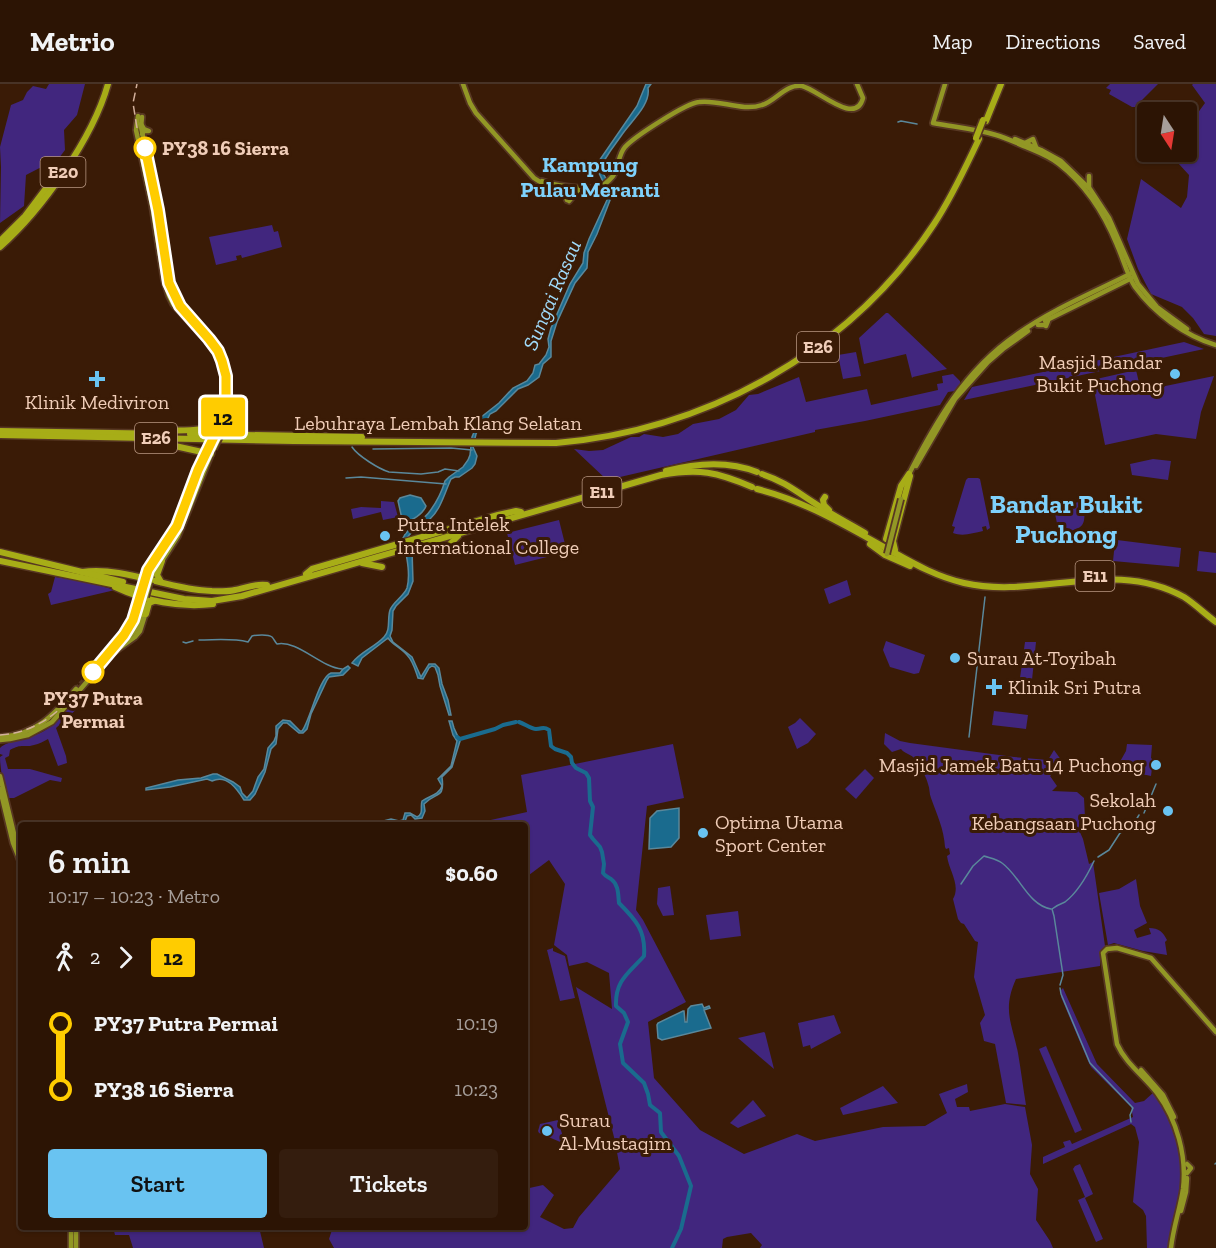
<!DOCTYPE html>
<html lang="en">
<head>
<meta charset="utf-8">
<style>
  :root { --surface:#2c1404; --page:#341d0e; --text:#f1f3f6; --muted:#a69e9a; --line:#483326; --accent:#69c3f1 }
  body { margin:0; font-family:"Zilla Slab",serif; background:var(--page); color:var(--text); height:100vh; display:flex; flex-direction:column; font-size:22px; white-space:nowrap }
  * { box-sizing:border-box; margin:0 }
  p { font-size:20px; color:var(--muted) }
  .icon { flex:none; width:33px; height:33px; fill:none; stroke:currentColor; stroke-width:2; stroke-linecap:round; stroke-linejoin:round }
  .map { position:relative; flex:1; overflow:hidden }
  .side { position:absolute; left:18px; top:738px; width:510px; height:408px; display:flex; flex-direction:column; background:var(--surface); border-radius:6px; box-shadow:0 2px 4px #0004,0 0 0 2px var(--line) }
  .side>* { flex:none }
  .badge { padding:0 12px; border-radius:4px; font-size:21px; line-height:39px }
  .needle { width:39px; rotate:168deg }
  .tools { position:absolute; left:1137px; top:18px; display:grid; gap:12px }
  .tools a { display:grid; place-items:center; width:60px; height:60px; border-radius:6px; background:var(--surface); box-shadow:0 2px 4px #0004,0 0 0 2px var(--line); font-size:30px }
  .map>.badge { position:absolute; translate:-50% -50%; box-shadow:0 0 0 3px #fff }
  .legs { display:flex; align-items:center; gap:9px; height:66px; padding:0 30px; font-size:20px }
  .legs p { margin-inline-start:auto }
  .headline { display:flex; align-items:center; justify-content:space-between; height:102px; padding:0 30px }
  h1 { font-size:33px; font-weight:600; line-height:45px }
  .primary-button { display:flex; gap:12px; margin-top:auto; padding:12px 30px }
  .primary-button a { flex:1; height:69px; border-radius:6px; background:var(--accent); color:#111; font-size:24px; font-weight:600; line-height:69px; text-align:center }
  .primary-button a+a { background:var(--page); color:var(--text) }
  ul { padding:0 30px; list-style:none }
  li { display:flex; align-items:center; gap:21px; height:66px; font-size:22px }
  li i { display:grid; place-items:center; width:9px; height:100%; margin:0 8px; background:currentColor }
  li i::after { content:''; width:15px; height:15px; margin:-8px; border:4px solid; border-radius:50%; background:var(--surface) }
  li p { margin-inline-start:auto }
  li:first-child i { background:linear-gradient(#0000 50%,currentColor 0) }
  li:last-child i { background:linear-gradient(currentColor 50%,#0000 0) }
  header { display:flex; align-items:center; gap:36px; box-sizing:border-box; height:84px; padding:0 30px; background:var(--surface); border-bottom:2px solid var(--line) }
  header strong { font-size:28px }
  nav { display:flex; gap:33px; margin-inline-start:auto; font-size:21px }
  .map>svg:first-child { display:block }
</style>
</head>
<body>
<header>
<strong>Metrio</strong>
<nav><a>Map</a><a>Directions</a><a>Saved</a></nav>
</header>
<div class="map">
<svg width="1216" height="1164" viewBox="0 0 1216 1164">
  <rect width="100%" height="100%" fill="#3a1b06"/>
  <g fill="#41267e">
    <polygon points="49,0 85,0 77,31 64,46 65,66 59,74 26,91 24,122 0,139 1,83 0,63 11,21 23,16 27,8 33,2 46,5"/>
    <polygon points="1110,0 1158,0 1135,23 1132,23 1109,10 1111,6 1106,4"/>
    <polygon points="1193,0 1216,0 1216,252 1204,250 1193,234 1182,223 1151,210 1138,185 1127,155 1141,95 1181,124 1187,113 1189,91 1168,68 1186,68 1186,28 1174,28 1180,18 1188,20 1197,30 1205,19 1192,1"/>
    <polygon points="272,141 274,148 278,147 282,163 242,174 241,171 236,172 237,176 216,181 209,153"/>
    <polygon points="886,229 888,229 947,285 913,293 912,294 906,270 864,280 859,254"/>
    <polygon points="1184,258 1204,265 964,316 972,303"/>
    <polygon points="856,268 861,292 843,295 838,271"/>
    <polygon points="1136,286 1141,307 1214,292 1201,328 1196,355 1156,350 1105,361 1092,296"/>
    <polygon points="953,290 960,297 960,301 955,307 948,308 940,321 865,337 815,346 815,348 607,396 574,365 589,367 603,366 631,353 639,353 644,350 663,353 678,350 693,340 719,335 736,326 749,311 758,310 799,293 806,318 867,305 871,321 938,306 937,300 943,299 942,292"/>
    <polygon points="1153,375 1171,377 1168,396 1132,391 1130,380"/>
    <path d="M968 394H978L980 395 990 444 987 446 986 442 982 443 983 447C973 449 963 453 953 449L955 443 952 442 966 396Z"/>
    <polygon points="381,417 394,418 398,433 383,436 381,428 353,435 351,425 361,423 381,424"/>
    <path d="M1079 418 1080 423 1084 422C1086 444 1082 444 1063 449L1062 443 1058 444 1054 425 1056 423Z"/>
    <polygon points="559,436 567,468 515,481 507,449"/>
    <polygon points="1117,456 1181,464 1179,483 1113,477 1115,458"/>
    <polygon points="1199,467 1216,469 1216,489 1197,487"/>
    <polygon points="55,493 84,497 115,506 51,521 48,510 51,508"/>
    <polygon points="847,496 851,511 829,520 824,505"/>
    <polygon points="886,557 925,571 919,589 914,590 890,583 883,566"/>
    <polygon points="1025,558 1036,558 1032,596 1020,594"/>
    <path d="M77 613 81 615 80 622 56 644 66 672 67 679 58 682 48 655C44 657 39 660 34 661 24 664 22 659 10 666L9 672 5 674 8 685H30L62 694 61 698 50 696 14 714H8C4 701 0 687 0 673L3 671 0 670V664C8 656 32 654 44 647 57 640 67 624 77 613Z"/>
    <polygon points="994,627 1028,631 1026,645 992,641"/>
    <polygon points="800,634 816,650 808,659 797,665 788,643 795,639"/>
    <path d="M885 649 900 657 910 659 1014 673 1048 676 1054 666 1064 680 1050 692 1057 702 1052 707 1077 708 1084 714 1085 734 1079 737V746L1083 755 1089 780 1093 778 1105 862 1101 870 1100 882 1016 895C1002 926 1012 939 1018 969 1021 986 1023 1004 1026 1021L1006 1019 995 960 984 957 980 939 985 931 974 893 978 858 975 857 964 840 961 839 958 835 953 815C961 801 949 787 947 772L950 770 949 764 946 765 945 763C944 745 937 731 931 714 929 709 930 705 928 700 926 692 920 682 915 675 911 670 905 670 901 665L892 668 884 660Z"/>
    <polygon points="673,660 684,714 647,722 636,826 643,836 686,918 648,938 654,994 700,1046 744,1070 797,1050 815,1057 883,1043 925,1042 947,1029 939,1010 967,1000 968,1008 955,1015 957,1023 969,1023 970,1027 1005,1020 1025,1023 1032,1061 1030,1090 1038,1105 1036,1136 1050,1157 1053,1164 760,1164 762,1161 751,1149 727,1153 723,1155 722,1164 334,1164 329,1155 333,1143 525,1143 525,1105 543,1101 554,1111 540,1133 564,1145 573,1144 579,1133 620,1085 615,1057 576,903 612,925 609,889 587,878 569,882 567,871 554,861 565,800 549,776 525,794 525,741 468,741 527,728 521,691"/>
    <path d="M1127 660 1152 661 1151 674 1153 676 1151 692C1139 689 1125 691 1113 690L1126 667Z"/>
    <polygon points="865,685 874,694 856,715 845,705"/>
    <path d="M1136 795 1140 822 1147 839 1134 846 1137 854 1151 850 1149 844C1159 844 1163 848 1167 856L1165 858 1167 871 1143 867 1114 859 1108 861 1099 809 1119 805Z"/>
    <polygon points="670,802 674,831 663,832 657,820 658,804"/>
    <polygon points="738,827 741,852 710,856 706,831"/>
    <polygon points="553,864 553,867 565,872 575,914 560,917 547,866"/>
    <path d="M1063 904 1097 980 1135 1019 1144 1017 1154 1008C1172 1036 1184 1066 1181 1100 1180 1113 1176 1124 1173 1136 1171 1145 1170 1155 1169 1164H1147L1146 1132 1143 1126 1133 1118 1139 1058 1135 1043 1131 1040 1043 1080V1073L1065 1063 1063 1058 1070 1056 1072 1060 1133 1033 1131 1023 1091 983 1088 977 1061 913V906Z"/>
    <polygon points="834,931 841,949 811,965 810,961 803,963 798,939"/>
    <polygon points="764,948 765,949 774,985 738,954"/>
    <polygon points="1046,962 1082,1046 1075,1049 1039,965"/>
    <polygon points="883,1002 898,1019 843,1031 840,1024"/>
    <polygon points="753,1016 766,1032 738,1044 730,1039"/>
    <polygon points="558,1036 565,1060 539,1049 538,1047 540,1040"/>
    <polygon points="1080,1080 1093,1110 1085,1114 1103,1155 1096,1158 1078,1116 1085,1113 1073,1085 1075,1082"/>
    <polygon points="113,1143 259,1143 264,1164 133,1164 129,1151 115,1151"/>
  </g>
  <g fill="#1a6b8e" stroke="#5a889b" stroke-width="1.5">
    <path d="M646 0H651L648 4C651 21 630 38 621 52 615 60 608 70 602 80L604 91 609 100 612 111 597 150 588 168 587 184 575 199 557 238 551 257V273L543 280 539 293 528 301 518 305 496 327 490 330 484 342 479 344 476 350 473 363 477 372 475 380 472 384 459 393H455L451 395C445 408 441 425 430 435 423 442 413 444 407 454L412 466 413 497 408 510 396 522 393 527 392 546 390 552 393 558 412 573 421 593 429 580H435L439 584 442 600 448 616 451 631H449L440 602 438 591 435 583 432 582 429 584 423 595 418 594C415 585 413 577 407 571 401 564 393 561 388 554L362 574 358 582 352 579C360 568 375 563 384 553 391 546 387 535 390 526 393 518 404 512 407 504 411 489 406 470 403 454 409 441 423 438 430 427 436 419 442 407 445 397L449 393 463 383 468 376 470 371 472 353 480 334 499 319 513 304 527 297 533 289 535 281 539 280 546 271 549 263 548 255 551 244 570 200 583 179 584 169 589 155 607 116 605 102 599 89V77L637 22Z"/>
    <path d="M410 411 421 414 426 422C423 430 412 437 404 438L402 435 398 417 400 414Z"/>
    <path d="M348 582 350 584 343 591 329 593 327 596 311 630 307 645 303 649H299L287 639H283L278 645 276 660 271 665 265 688 255 710 250 716H244C237 705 227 690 212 697L207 695 170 703 146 706V704L178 696 201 694 213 690H217L233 698 240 703 242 709 247 714 253 707 258 693 264 685 268 664 274 657 276 652V642L283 636 290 637 300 647H302C310 637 319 593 331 589 332 589 339 589 340 589L343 585Z"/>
    <path d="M449 637H452L454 644 460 657 452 683 442 693C445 716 436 707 424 720L425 727 422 734 415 735 411 731 407 732 404 740 401 741 393 736 386 739 385 741H382L383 737 391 735 399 737 403 736 405 729H410L417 733C424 730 420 723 422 717 429 712 439 711 442 702L438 695 451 682 457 657 453 651Z"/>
    <polygon points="679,724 679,754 671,763 649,765 650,734 657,727"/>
    <polygon points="702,920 704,924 709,922 710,924 704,926 711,944 662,956 658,954 657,941 658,939 683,927 684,927 685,938 687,938 688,925 691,922"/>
  </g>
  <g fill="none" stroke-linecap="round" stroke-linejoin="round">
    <g stroke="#5a889b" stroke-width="1.5">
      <polyline points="898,38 901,37 917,40"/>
      <path d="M352 363C358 372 379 385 389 388L421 390 438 388 445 385 459 387"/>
      <polyline points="373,365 451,364 472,366"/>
      <polyline points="346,394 361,393 446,400"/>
      <path d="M199 556C216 556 232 554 248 558L252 552C256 551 268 550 272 553 274 555 275 558 277 560 298 556 320 583 342 585"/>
      <polyline points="183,558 186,559 193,557"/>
      <polyline points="969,653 985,513"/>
      <polyline points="1144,729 1156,700"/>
      <polyline points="1098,773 1109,766 1120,749 1133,741 1139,731"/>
      <path d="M961 800 973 782 984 772C990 774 997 775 1002 779 1020 792 1028 821 1051 825"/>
      <path d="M1060 901 1063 891 1054 832 1052 825C1056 822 1060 820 1065 818 1078 808 1087 792 1094 777"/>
      <polyline points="1060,904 1061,910 1090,979 1133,1024 1130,1031 1131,1038"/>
      <polyline points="1215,1080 1216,1079"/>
    </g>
    <g stroke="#1a6b8e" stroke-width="4">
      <path d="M519 638C525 640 531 645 536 645 543 645 543 642 549 646L551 662 555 665 567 669 571 673 572 679 576 684 586 689 589 694 590 717 593 723 590 751 593 755 600 763 602 768 604 780 603 789C605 792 608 793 611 795 619 801 618 811 619 819 636 836 646 847 644 872 629 889 615 896 616 922L624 929 628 938 620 960 623 979 644 999 648 1010 650 1021 660 1029 661 1048 679 1072 691 1102 681 1145 672 1164"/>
      <polyline points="457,653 460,655 495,645 503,641 516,638"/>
    </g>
    <polyline stroke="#553621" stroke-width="4.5" stroke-dasharray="4.5 2" stroke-linecap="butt" points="76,605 100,577"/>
    <defs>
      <g id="major">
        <path d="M463 0 470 19 476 29 534 94C547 104 579 111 595 106 601 104 609 97 613 92 619 83 618 71 625 63 634 53 686 19 699 18 719 15 742 28 762 21 776 17 785 0 802 2 817 5 856 43 863 14L857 0"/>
        <path d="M945 0 933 39C954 43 976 45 996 51 1007 54 1016 59 1026 63 1038 68 1049 72 1059 80 1086 101 1104 129 1117 161 1123 174 1127 191 1135 203 1154 229 1185 252 1216 261"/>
        <polyline points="138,32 136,46 152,121 164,196 169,212 173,220 209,259 218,273 224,295 224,326"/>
        <polyline points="142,33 141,43 157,120 170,199 181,221 212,257 219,269"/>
        <polyline points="141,40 144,45 149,47 144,47 142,50"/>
        <polyline points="1015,55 1041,66 1061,77 1090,105 1109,134 1138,200 1157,223 1187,245"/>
        <polyline points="1025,59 1033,55 1036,63"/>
        <path d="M542 97C553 101 580 105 592 104"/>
        <polyline points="1089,104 1089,92"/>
        <polyline points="559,106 564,109 567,116"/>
        <polyline points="569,117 574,111 581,109"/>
        <polyline points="1045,237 1132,194"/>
        <polyline points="1038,241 1044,241 1046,242 1048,237"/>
        <path d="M222 277C232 299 231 321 224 344"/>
        <polyline points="916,382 955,315 988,278 1003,265 1028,247"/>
        <polyline points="201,387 209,367"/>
        <path d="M908 392C935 339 965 286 1016 251 1051 226 1092 209 1130 190"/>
        <polyline points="160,480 178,452 212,368"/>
        <polyline points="150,498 155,482 176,451 192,409"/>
        <polyline points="100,577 110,566 132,550 138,543 143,527"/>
        <path d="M0 653C36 651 54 631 76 605"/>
        <polyline points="0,656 10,655 28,651 52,638 110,571 135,553 140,547 146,528"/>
        <polyline points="0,692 16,758 21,770"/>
        <polyline points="0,705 13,759 21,779"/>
        <polyline points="1141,986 1163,1011 1174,1033"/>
        <polyline points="1187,1080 1191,1084 1187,1089"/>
        <polyline points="1181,1127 1186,1108 1187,1094"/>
        <polyline points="71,1143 71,1164"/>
        <polyline points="76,1143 76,1164"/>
        <path d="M1171 1164C1173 1144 1180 1125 1183 1105 1187 1072 1177 1036 1157 1009 1144 992 1126 980 1117 960L1103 869 1107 865 1117 864 1151 874 1216 948"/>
      </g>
      <g id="highway">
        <polyline points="986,37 1001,0"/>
        <polyline points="0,157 25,132 56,91"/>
        <path d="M0 163C42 126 93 54 108 0"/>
        <polyline points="0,347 170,350"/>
        <path d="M166 347C179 346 210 348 219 338 222 335 223 330 224 325"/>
        <polyline points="190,350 362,353"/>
        <path d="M0 351 294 357 556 359C707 346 850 268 934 140 952 113 965 84 979 55"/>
        <polyline points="145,358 166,360 211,370"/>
        <path d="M666 387C696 379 727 376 757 388"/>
        <path d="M762 390C786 398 798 409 819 422 834 432 850 440 865 449"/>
        <path d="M757 405C806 417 849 444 893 468 916 481 938 493 964 499 1037 516 1113 473 1184 513 1195 520 1205 530 1216 538"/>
        <polyline points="825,413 823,416 824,421 829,426"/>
        <polyline points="886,455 901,402 909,390"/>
        <polyline points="870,460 885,471 910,482"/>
        <polyline points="445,465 458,452"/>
        <polyline points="895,466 893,457 910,392"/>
        <path d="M0 468 82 488C125 482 169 506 212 507 220 507 228 508 235 506 246 504 256 499 267 501"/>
        <path d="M0 477 184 515 212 517 242 512 661 391C699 384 717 388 752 403"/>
        <polyline points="362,479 382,483"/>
        <polyline points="82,488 123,498"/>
        <polyline points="306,490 312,485 498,431 516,427 521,428"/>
        <polyline points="161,498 157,491 162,477"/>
        <path d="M115 503C145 517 180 524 213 520"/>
        <polyline points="140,512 143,517 143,530"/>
        <polyline points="146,530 149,519 154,517"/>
      </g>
    </defs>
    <use href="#major" stroke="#573722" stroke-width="8"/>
    <use href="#highway" stroke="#573722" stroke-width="9"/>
    <use href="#major" stroke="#929725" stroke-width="4.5"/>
    <use href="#highway" stroke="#a7ad17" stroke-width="6"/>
    <g stroke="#d2af9a" stroke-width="1.5" stroke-dasharray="9 4.5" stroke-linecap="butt">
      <polyline points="137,44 133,19 137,0"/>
      <polyline points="100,579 124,551 133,536 149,486 175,446 198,386 220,340 227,316 227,296 220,272 213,260 180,222 169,199 158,126 147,76"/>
      <path d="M0 651C33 649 57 631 78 606"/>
    </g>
    <defs>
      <g id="major-bridge">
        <polyline points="210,364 220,343"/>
        <polyline points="214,365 224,344"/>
        <polyline points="887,470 901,415"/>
        <polyline points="146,513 150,498"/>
      </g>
      <polyline id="highway-bridge" points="976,54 983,36"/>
    </defs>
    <use href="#major-bridge" stroke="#573722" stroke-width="8" stroke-linecap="butt"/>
    <use href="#highway-bridge" stroke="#573722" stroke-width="9" stroke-linecap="butt"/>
    <use href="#major-bridge" stroke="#929725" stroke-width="4.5"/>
    <use href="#highway-bridge" stroke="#a7ad17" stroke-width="6"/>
  </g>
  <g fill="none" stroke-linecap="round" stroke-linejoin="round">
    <defs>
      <polyline id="line-1" points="93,588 124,551 133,536 148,486 177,442 198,386 222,336 226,316 226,292 222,277 218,267 209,255 180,222 169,199 158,126 145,64"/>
    </defs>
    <use href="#line-1" stroke="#fff" stroke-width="14"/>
    <use href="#line-1" stroke="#fc0" stroke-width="9"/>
  </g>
  <g fill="#fff" stroke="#fc0" stroke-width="3">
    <circle cx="145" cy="64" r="10"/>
    <circle cx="93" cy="588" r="10"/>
  </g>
  <g fill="#69c3f1" stroke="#3a1b06" stroke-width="2">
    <circle cx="1175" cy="290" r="6"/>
    <path d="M94 286h6v6h6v6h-6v6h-6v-6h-6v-6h6z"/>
    <circle cx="385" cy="452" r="6"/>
    <circle cx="955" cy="574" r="6"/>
    <path d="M991 594h6v6h6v6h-6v6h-6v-6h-6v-6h6z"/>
    <circle cx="1156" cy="681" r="6"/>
    <circle cx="1168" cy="727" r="6"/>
    <circle cx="703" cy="749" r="6"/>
    <circle cx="547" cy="1047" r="6"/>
  </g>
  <g text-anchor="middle" stroke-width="6" stroke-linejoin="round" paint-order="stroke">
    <g fill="#3a1b06" stroke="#b99883" stroke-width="1.5">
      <rect x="40.5" y="73" width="45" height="30" rx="4.5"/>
      <rect x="797" y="248" width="42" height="30" rx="4.5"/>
      <rect x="135" y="339" width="42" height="30" rx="4.5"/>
      <rect x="582.5" y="393" width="39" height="30" rx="4.5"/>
      <rect x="1075.5" y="477" width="39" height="30" rx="4.5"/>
    </g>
    <g font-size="18" font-weight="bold" fill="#f0cdb8">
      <text x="63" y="94">E20</text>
      <text x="818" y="269">E26</text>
      <text x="156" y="360">E26</text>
      <text x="602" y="414">E11</text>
      <text x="1095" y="498">E11</text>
    </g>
    <g font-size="20" font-weight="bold" fill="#f0cdb8" stroke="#3a1b06" text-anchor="start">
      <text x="162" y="71">PY38 16 Sierra</text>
      <text x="93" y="621" text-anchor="middle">PY37 Putra<tspan x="93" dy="23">Permai</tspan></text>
    </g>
    <g font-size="20" fill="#f0cdb8" stroke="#3a1b06" text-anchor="start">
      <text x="1163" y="285" text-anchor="end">Masjid Bandar<tspan x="1163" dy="23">Bukit Puchong</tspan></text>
      <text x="97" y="325" text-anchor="middle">Klinik Mediviron</text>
      <text x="397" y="447">Putra Intelek<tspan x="397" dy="23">International College</tspan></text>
      <text x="967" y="581">Surau At-Toyibah</text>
      <text x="1008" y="610">Klinik Sri Putra</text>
      <text x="1144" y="688" text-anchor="end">Masjid Jamek Batu 14 Puchong</text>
      <text x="1156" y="723" text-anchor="end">Sekolah<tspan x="1156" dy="23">Kebangsaan Puchong</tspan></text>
      <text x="715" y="745">Optima Utama<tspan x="715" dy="23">Sport Center</tspan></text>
      <text x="559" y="1043">Surau<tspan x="559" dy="23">Al-Mustaqim</tspan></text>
    </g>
    <g font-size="20" fill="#f0cdb8" stroke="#3a1b06">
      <text x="438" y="346">Lebuhraya Lembah Klang Selatan</text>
    </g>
    <g font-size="21" font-style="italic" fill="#a0daf9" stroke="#3a1b06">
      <text transform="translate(552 211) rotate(-67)" y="7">Sungai Rasau</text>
    </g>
    <g font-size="22" font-weight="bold" fill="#7ed1fb" stroke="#3a1b06">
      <text x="590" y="88">Kampung<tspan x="590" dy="25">Pulau Meranti</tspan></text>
    </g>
    <g font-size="26" font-weight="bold" fill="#7ed1fb" stroke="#3a1b06">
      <text x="1066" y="429">Bandar Bukit<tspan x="1066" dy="30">Puchong</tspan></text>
    </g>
  </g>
</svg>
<div class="tools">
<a><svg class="needle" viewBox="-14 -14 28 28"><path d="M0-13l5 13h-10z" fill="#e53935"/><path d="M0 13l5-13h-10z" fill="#a69e9a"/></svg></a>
</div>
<b class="badge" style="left:223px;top:333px;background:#fc0;color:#111">12</b>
<section class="side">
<div class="headline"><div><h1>6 min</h1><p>10:17 – 10:23 · Metro</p></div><b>$0.60</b></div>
<div class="legs"><svg class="icon" aria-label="walk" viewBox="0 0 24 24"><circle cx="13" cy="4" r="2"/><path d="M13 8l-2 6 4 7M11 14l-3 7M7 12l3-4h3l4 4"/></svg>2<svg class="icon" aria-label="forward" viewBox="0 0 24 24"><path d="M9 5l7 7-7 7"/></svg><b class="badge" style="background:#fc0;color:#111">12</b></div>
<ul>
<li><i style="color:#fc0"></i><b>PY37 Putra Permai</b><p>10:19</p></li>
<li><i style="color:#fc0"></i><b>PY38 16 Sierra</b><p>10:23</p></li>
</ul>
<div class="primary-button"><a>Start</a><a>Tickets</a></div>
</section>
</div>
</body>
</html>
